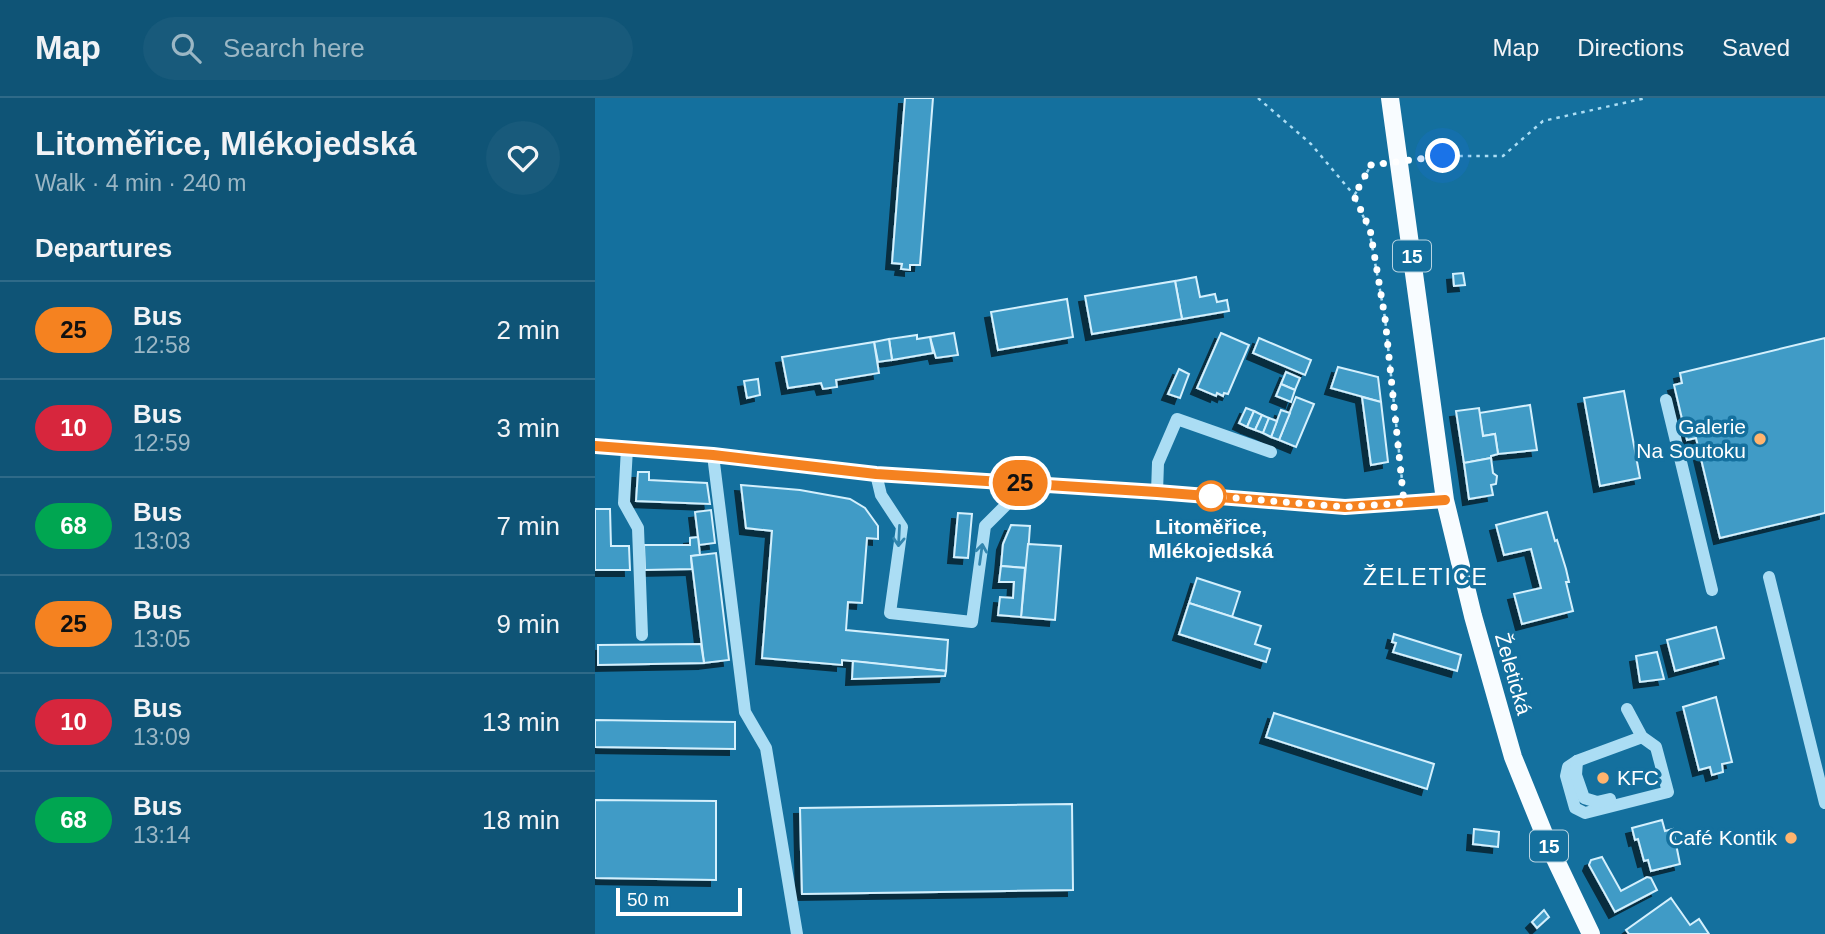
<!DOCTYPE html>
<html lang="en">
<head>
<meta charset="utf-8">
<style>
  :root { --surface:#0f5476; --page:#185a7b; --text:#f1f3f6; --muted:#9bb7c5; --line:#2f6a88 }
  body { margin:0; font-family:Helvetica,sans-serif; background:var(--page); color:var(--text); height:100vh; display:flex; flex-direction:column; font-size:26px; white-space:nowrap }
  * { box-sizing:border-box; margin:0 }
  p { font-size:23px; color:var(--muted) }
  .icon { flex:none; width:38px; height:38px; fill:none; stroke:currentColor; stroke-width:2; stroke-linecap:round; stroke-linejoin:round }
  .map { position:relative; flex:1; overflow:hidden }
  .details { display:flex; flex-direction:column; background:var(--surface); width:595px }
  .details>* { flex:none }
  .badge { padding:0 14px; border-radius:23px; font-size:24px; line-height:46px }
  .scale { position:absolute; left:21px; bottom:18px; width:126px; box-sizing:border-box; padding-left:7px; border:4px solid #fff; border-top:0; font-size:19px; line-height:24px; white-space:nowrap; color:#fff; -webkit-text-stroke:5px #14709e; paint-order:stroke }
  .you { position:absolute; width:35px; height:35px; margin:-18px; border:5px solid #fff; border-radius:50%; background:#1a73e8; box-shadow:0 0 0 10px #1a73e833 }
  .map>.badge { position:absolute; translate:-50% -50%; box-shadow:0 0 0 4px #fff }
  h2 { padding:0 35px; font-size:26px; line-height:63px }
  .round { display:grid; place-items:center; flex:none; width:74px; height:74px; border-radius:37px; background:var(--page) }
  .summary { display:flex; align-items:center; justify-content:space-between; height:119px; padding:0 35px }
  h1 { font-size:33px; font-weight:600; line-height:52px }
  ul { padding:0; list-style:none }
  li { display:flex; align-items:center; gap:21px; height:98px; padding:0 35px; border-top:2px solid var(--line) }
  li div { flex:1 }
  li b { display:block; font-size:26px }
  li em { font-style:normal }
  li .badge { min-width:77px; font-weight:700; text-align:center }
  header { display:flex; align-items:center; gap:42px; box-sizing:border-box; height:98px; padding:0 35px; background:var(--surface); border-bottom:2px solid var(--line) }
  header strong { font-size:33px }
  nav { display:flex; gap:38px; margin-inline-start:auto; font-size:24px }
  .search { width:490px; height:63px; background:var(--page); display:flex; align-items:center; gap:18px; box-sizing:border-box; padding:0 24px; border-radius:38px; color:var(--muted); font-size:26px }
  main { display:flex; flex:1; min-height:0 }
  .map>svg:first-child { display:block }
</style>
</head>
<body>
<header>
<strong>Map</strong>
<div class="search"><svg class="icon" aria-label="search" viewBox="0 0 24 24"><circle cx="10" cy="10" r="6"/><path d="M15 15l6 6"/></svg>Search here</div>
<nav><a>Map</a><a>Directions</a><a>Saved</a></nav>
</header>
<main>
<section class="details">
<div class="summary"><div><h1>Litoměřice, Mlékojedská</h1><p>Walk · 4 min · 240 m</p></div><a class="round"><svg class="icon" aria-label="heart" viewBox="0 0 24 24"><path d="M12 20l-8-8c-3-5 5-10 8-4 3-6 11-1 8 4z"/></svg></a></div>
<h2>Departures</h2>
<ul>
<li><span class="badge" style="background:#f58220;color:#111">25</span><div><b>Bus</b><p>12:58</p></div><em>2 min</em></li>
<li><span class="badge" style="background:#d7263d;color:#fff">10</span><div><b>Bus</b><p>12:59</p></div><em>3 min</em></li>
<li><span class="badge" style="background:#00a651;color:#fff">68</span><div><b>Bus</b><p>13:03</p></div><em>7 min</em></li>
<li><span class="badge" style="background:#f58220;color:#111">25</span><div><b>Bus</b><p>13:05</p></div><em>9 min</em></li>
<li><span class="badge" style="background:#d7263d;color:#fff">10</span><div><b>Bus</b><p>13:09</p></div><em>13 min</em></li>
<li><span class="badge" style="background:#00a651;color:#fff">68</span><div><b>Bus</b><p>13:14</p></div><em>18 min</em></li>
</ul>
</section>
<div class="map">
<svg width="1230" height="836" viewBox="0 0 1230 836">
  <defs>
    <filter id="shadow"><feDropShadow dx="-6" dy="6" stdDeviation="0" flood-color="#0009"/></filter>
  </defs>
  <rect width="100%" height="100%" fill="#14709e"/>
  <g fill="#419bc6" stroke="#d4f0fd" stroke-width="2" filter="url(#shadow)">
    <polygon points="310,0 338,0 325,167 315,167 315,172 306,171 307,166 297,165"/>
    <polygon points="868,175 870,187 859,188 858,176"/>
    <polygon points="601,179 605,199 620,196 622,204 632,202 634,213 587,221 580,183"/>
    <polygon points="580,183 587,221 497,236 490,198"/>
    <polygon points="472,201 478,239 403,252 396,214"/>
    <polygon points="359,235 363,257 341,260 335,239"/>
    <polygon points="626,235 654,247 633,296 629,295 628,298 622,295 621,298 602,290"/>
    <polygon points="322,237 322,241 335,239 338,255 297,262 294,241"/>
    <polygon points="664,240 716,262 710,277 658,255"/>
    <polygon points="1230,240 1230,415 1125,440 1101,340 1092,342 1079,287 1087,285 1085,275"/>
    <polygon points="294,241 297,262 283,264 279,244"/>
    <polygon points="279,244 284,275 241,282 242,289 228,291 226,285 193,290 187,259"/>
    <polygon points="743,269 783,279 786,304 736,290"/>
    <polygon points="584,271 594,276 585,300 573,296"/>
    <polygon points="691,274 705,280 700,292 686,286"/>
    <polygon points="163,281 165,297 152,300 149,283"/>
    <polygon points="686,286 700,292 696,304 681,298"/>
    <polygon points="1029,293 1045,380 1005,388 989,300"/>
    <polygon points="701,299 719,306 701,349 684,342"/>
    <polygon points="767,299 786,304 793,364 776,367"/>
    <polygon points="935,307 942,352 903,356 900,336 888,338 884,315"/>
    <polygon points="651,310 659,313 652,329 644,325"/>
    <polygon points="884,310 888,338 900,336 903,356 896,358 896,360 869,365 861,313"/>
    <polygon points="686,312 695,315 684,342 676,339"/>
    <polygon points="659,313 667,317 660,332 652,329"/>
    <polygon points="667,317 674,320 668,335 660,332"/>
    <polygon points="674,320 682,323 676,339 668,335"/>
    <polygon points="896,360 898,375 902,378 901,386 896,387 898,397 874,401 869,365"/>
    <polygon points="43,374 54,374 54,382 112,385 115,406 41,403"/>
    <polygon points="146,387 205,392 255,401 270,410 283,428 283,441 272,440 267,505 253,504 251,532 353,542 351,573 247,562 247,567 167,560 177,433 151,430"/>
    <polygon points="0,411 15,411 16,448 34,448 35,472 0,472"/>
    <polygon points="116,412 120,445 104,447 100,414"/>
    <polygon points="952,414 960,443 962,442 971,471 974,484 971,484 978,513 927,526 919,496 946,490 936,451 909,457 901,427"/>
    <polygon points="363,415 377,416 373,460 359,459"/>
    <polygon points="416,427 435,428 432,470 406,468 408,446"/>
    <polygon points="103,439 105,457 96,458 97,471 50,472 49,447 95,447 95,440"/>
    <polygon points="433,446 466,448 460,522 426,519"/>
    <polygon points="121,455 134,562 109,565 96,458"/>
    <polygon points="406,468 430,470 426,519 403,517 405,499 418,500 419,484 404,484"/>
    <polygon points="602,480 645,494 637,519 594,505"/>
    <polygon points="594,505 666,528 660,546 675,551 671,564 584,536"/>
    <polygon points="1121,529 1129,560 1080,573 1072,542"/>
    <polygon points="799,536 866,557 862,573 798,554 801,545 797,544"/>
    <polygon points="106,546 109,565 3,567 3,547"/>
    <polygon points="1062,554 1069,581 1045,584 1041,558"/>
    <polygon points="258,563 351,573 350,578 257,581"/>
    <polygon points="1121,599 1137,664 1127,666 1128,674 1117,677 1115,669 1104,672 1088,609"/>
    <polygon points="679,615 839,666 832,691 671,639"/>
    <polygon points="0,622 140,624 140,651 0,649"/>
    <polygon points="0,702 121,703 121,782 0,780"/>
    <polygon points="477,706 478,792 207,796 205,710"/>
    <polygon points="1067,722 1070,733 1078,731 1085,766 1056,773 1053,762 1049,763 1043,741 1040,742 1037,730"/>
    <polygon points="879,731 904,734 903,749 878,746"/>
    <polygon points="1007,759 1026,793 1052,779 1056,780 1062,792 1020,814 994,767 996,762"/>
    <polygon points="1076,800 1095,827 1104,821 1114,836 1034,836 1031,832"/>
    <polygon points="949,812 954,819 942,830 937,824"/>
  </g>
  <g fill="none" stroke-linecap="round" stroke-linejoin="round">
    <g stroke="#abddf4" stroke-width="2.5" stroke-dasharray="3.5 5" stroke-linecap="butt">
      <polyline points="663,0 716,46 759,97"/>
      <polyline points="822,61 848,58 908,58 948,23 1051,0"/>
      <polyline points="788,65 776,67 759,98 774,131 790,220 808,392"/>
    </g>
    <g stroke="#abddf4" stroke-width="12">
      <polyline points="1071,302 1117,492"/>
      <polyline points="0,348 118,357 281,376 562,394 750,409 850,402"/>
      <polyline points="32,350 29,405 43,430 47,537"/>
      <polyline points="118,357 150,614 171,650 202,836"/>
      <polyline points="281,376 286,397 307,429 295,515 377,524 390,428 413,405 422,385"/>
      <polyline points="562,394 563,365 582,321 676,354"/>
      <polyline points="1174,479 1230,705"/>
      <polyline points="1032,611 1047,639 1061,649 1073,694 990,715 980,710 971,678 973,669 982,663 1047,639"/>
      <polyline points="982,663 981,677 989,700 1002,704 1015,701"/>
    </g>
    <polyline stroke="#f8fcff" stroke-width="18" points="795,0 850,402 878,518 918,659 954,748 996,836"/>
  </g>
  <defs><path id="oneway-shaft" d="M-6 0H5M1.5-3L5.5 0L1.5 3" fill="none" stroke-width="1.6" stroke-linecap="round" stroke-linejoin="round" transform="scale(1.75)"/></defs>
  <g stroke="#3286af">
    <use href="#oneway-shaft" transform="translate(304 438) rotate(93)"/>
    <use href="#oneway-shaft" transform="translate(386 456) rotate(-82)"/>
  </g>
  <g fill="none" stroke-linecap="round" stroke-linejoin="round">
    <defs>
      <polyline id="line" points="0,348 118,357 281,376 562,394 750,409 850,402"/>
    </defs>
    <use href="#line" stroke="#fff" stroke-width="16"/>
    <use href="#line" stroke="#f58220" stroke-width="10"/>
    <polyline stroke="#fff" stroke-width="7" stroke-dasharray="0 12.6" points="616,398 750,409 809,405 790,220 775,131 759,98 776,67 848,58"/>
  </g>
  <g fill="#ffb46e" stroke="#14709e" stroke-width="2.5">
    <circle cx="1165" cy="341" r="7"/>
    <circle cx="1008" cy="680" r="7"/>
    <circle cx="1196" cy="740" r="7"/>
  </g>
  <circle fill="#fff" stroke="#f58220" stroke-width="3.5" cx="616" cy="398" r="14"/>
  <g text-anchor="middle" stroke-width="7" stroke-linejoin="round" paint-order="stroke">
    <g fill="#14709e" stroke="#b8d4e2" stroke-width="2">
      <rect x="798" y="142.5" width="38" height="31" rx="5"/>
      <rect x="935" y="732.5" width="38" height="31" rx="5"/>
    </g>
    <g font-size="19" font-weight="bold" fill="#fff">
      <text x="817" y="165">15</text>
      <text x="954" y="755">15</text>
    </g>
    <g font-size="21" fill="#fff" stroke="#14709e" text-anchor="end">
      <text x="1151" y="336">Galerie<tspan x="1151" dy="24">Na Soutoku</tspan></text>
      <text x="1022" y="687" text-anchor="start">KFC</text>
      <text x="1182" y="747">Café Kontik</text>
    </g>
    <g font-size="21" font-weight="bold" fill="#fff" stroke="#14709e">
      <text x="616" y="436">Litoměřice,<tspan x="616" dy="24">Mlékojedská</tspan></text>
    </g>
    <g font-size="21" fill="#fff" stroke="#14709e">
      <text transform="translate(918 576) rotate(74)" y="7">Želetická</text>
    </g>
    <g font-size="23" letter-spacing="2" fill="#fff" stroke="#14709e">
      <text x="831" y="487">ŽELETICE</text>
    </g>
  </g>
</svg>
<div class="scale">50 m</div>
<div class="you" style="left:848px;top:58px"></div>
<b class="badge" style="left:425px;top:385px;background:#f58220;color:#111">25</b>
</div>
</main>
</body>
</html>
